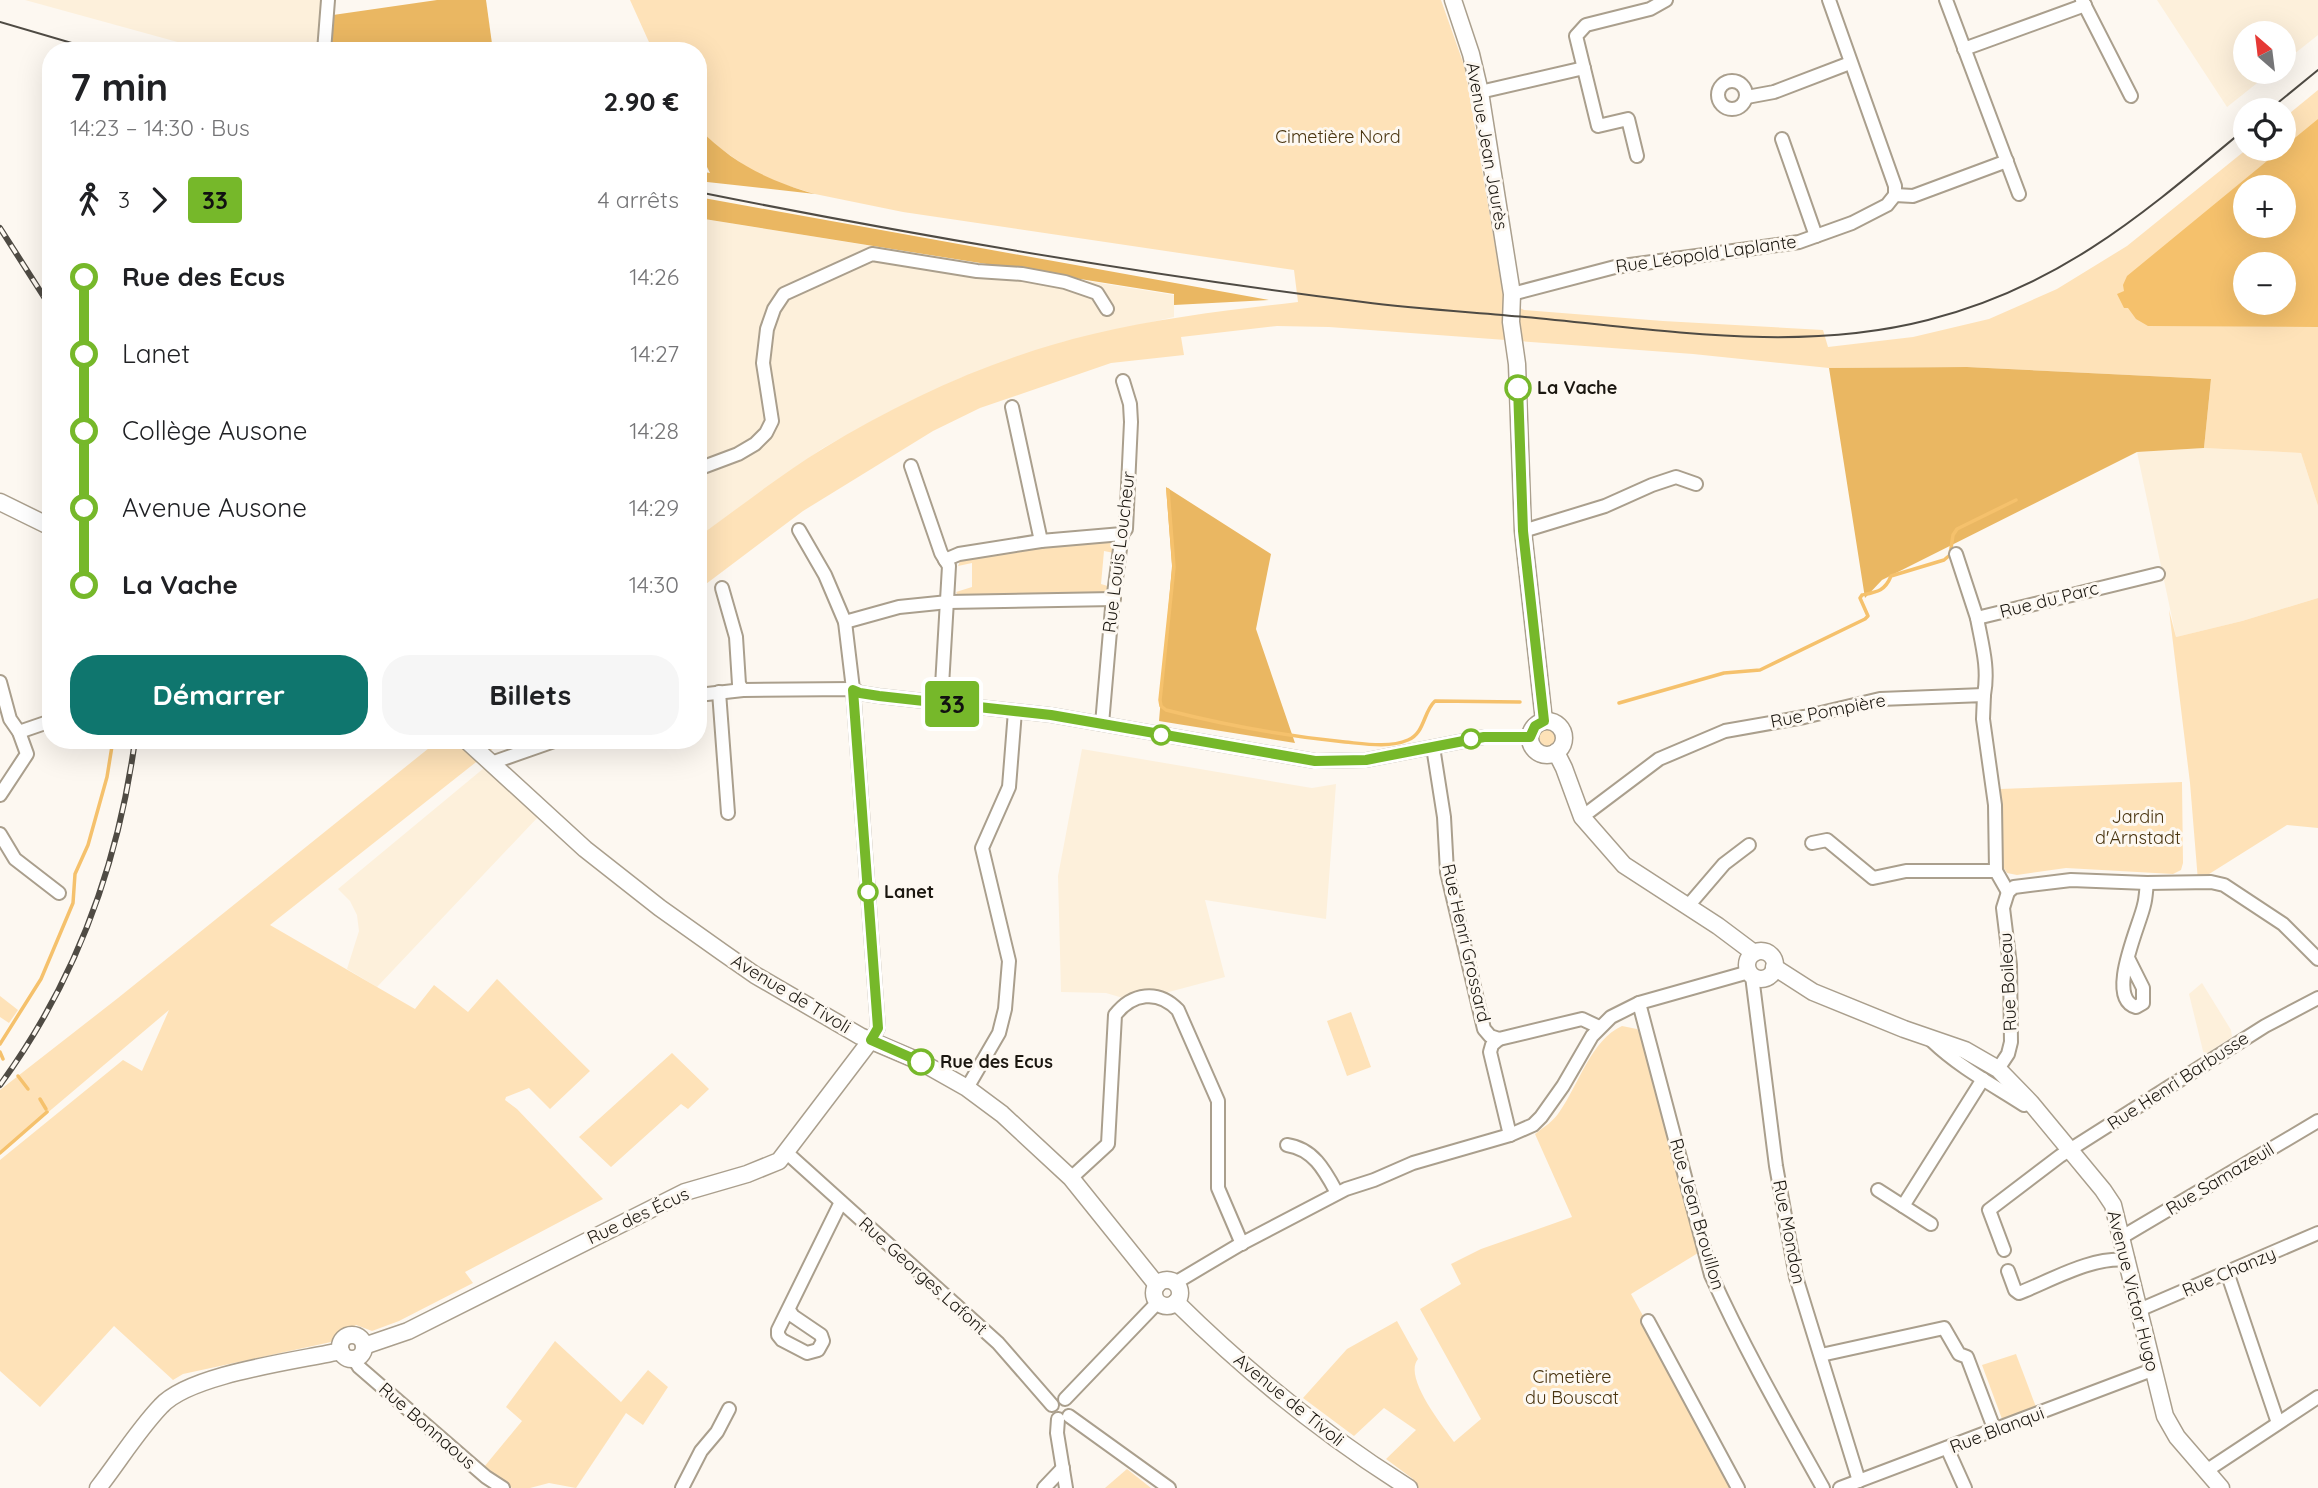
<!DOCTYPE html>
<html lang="fr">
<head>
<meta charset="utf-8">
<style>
  :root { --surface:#fff; --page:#f6f6f6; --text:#202124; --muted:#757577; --accent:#0f766e }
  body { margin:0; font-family:Quicksand,sans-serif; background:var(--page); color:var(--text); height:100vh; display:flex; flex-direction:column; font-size:26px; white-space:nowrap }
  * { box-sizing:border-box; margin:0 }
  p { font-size:23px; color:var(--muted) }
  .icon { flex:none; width:38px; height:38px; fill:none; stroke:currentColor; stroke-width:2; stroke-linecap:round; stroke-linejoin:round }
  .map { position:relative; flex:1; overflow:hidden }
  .drawer { position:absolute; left:42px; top:42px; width:665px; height:707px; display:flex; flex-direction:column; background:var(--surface); border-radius:28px; box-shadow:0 7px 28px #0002 }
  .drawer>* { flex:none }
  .badge { padding:0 14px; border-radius:5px; font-size:24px; line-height:46px }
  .needle { width:46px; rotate:332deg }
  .controls { position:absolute; left:2233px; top:21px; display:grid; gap:14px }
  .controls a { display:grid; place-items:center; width:63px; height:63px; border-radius:50%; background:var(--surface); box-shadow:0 7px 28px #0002; font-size:35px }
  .map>.badge { position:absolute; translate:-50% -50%; box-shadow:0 0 0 4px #fff }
  .legs { display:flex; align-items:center; gap:10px; height:77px; padding:0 28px; font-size:23px }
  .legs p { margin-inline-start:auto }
  .headline { display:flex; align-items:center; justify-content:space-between; height:119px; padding:0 28px }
  h1 { font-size:38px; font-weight:800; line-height:52px }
  .primary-button { display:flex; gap:14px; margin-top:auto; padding:14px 28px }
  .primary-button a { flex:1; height:80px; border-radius:28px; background:var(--accent); color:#fff; font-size:28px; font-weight:800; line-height:80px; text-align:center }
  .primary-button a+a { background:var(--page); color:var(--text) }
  ul { padding:0 28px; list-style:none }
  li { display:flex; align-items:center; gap:24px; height:77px; font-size:26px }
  li i { display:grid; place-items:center; width:10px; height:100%; margin:0 9px; background:currentColor }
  li i::after { content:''; width:18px; height:18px; margin:-9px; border:5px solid; border-radius:50%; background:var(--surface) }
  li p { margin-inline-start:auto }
  li:first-child i { background:linear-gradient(#0000 50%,currentColor 0) }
  li:last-child i { background:linear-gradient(currentColor 50%,#0000 0) }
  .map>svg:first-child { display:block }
</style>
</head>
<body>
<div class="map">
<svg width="2318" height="1488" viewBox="0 0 2318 1488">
  <rect width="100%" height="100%" fill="#fdf8f1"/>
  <g fill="#fdf0db">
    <polygon points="25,0 321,0 322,51 203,49"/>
    <polygon points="2157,0 2318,0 2318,35 2284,62 2284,33 2245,33 2245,72 2271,72 2227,107"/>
    <polygon points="698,218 1174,295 1174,317 1063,342 960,378 887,413 823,448 698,537"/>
    <polygon points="2204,448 2301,453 2318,506 2318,598 2242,621 2176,637 2137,452"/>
    <polygon points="1082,749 1312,788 1336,784 1326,919 1205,900 1225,977 1165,993 1140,991 1123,998 1106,993 1061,992 1058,876"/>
    <polygon points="484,768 538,817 377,987 347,969 359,931 357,915 350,901 338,889"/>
    <polygon points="2202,983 2231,1030 2232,1037 2204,1055 2189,994"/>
  </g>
  <g fill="#fee2b8" fill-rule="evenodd">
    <path d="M630 0H1441L1465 68 1504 300 1524 310 1663 321 1823 330 1828 347 1913 337 1989 319 2057 289 2127 246 2247 149H2284V118L2318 90V506L2301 453 2204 448 2211 379 1967 367 1829 368 1693 354 1329 327 1277 326 1181 337 1184 355 1111 363 980 408 933 431 803 511 698 590V537C740 507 780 475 824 448 906 398 999 356 1093 334 1160 318 1229 310 1298 302L1294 270 903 212 815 194 779 183 751 170 714 144 698 128V51H653ZM2245 187H2284V226H2245ZM2245 264H2284V303H2245Z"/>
    <polygon points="1106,540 1116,547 1114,553 1104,551 1101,584 1111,587 1104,593 959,597 956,592 972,587 972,563 958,566 961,559 998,552"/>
    <polygon points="2318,598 2318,828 2287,825 2198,881 2190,783 2169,610 2176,637 2242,621"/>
    <circle cx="1547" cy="738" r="10"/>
    <polygon points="439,740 504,740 270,925 415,1009 434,985 468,1012 497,979 590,1071 550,1109 529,1088 506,1097 505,1100 517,1109 603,1199 465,1272 473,1283 399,1321 372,1331 356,1325 331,1342 183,1374 173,1380 114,1326 40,1407 0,1371 0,1160 123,1060 142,1071 169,1010 0,1153 0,1090 118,998"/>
    <polygon points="2182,782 2183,863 2181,870 2173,874 2066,868 2017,875 2007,873 2003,867 2000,789"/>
    <polygon points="0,996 18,1010 9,1023 0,1017"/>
    <polygon points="1351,1012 1371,1067 1347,1076 1327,1021"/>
    <path d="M1622 1026 1637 1029 1641 1035 1698 1253 1631 1294 1738 1488H1409L1413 1479 1386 1459 1416 1430 1384 1408 1354 1436 1303 1398 1347 1349 1397 1321 1418 1359C1403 1377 1442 1425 1454 1442L1481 1419 1420 1309 1461 1284 1451 1264 1481 1249 1572 1217 1535 1134C1544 1127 1554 1121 1560 1111 1579 1084 1591 1040 1622 1026Z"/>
    <polygon points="672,1053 709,1089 688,1109 681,1104 611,1167 579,1137"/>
    <polygon points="555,1341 621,1402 648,1370 668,1387 643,1425 626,1413 576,1488 549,1483 530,1488 512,1488 484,1467 522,1421 506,1407"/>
    <polygon points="2016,1354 2036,1407 2002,1419 1982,1365"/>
    <polygon points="1127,1469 1151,1488 1105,1488"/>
  </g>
  <g fill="#eab762">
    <polygon points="437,0 486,0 493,51 331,51 333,15"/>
    <path d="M698 128C734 164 767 180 815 194L698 181V171L710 173 698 149Z"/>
    <polygon points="698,197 1269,300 1174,305 1174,294 698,218"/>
    <polygon points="1967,367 2211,379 2204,448 2137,452 1882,580 1865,598 1829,368"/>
    <polygon points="1166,487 1271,554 1256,629 1295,743 1159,721 1172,566"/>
  </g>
  <path fill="#f5c16c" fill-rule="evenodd" d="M2318 119V327L2148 326 2136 319 2128 308H2124L2117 294 2124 291 2123 285 2127 276ZM2245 187H2284V226H2245ZM2245 264H2284V303H2245Z"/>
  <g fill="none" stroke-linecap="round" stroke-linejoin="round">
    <g stroke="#f5c16c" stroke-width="3.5">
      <path d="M1168 490 1174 567 1160 700 1161 706 1166 710C1225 725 1285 736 1345 742 1366 744 1389 748 1408 740 1425 733 1423 712 1435 701L1520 702"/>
      <path d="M1619 703 1724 673 1760 670 1865 619 1868 616 1860 598 1862 595C1877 592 1885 591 1891 576L1944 560 1950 555 1953 535 1957 529 2016 500"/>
      <polyline points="0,1044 41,979 73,903 75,874 88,845 107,777 113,740"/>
      <polyline points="0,1052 3,1059"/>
      <polyline points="18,1076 28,1089"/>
      <polyline points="40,1099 46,1109"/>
      <polyline points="0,1153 47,1112"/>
    </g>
    <defs>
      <g id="minor">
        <polyline points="1946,0 2019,194"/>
        <polyline points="2082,0 2131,96"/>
        <polyline points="1964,49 2085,5"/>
        <polyline points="324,51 328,0"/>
        <circle cx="1732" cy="95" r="14"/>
        <polyline points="1480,92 1584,68"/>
        <polyline points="1747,97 1774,92 1850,63"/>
        <polyline points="1782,139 1816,236"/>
        <polyline points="1637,156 1628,119 1598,126 1576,36 1586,25 1650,9 1666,0"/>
        <polyline points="1895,195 1913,196 2007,161"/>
        <polyline points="1512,294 1615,267 1799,242 1852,223 1887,205 1895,195 1895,186 1829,0"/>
        <polyline points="1012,407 1041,541"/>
        <polyline points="911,466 941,553 949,566 941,703"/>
        <polyline points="698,469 738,454 755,444 766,433 772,421 763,363 767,329 774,309 784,294 872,254 977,271 1022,274 1065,282 1097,293 1107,309"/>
        <polyline points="799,530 825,575 845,622 853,689 878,1028 871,1040"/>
        <polyline points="1523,531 1605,506 1652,485 1676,477 1696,484"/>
        <polyline points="1956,554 1977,618"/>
        <polyline points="945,560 959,554 1041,541 1122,534"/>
        <polyline points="722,588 736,637 739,684 743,690"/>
        <polyline points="845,622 899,607 948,602 1114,599"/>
        <polyline points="0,682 10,719 19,732 27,754 0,795"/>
        <polyline points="719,692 728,813"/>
        <polyline points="698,695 743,690 853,689 860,693 879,696 1051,715 1315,761 1366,760 1484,737 1530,737"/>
        <path d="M1984 695C1989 668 1982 645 1977 618L2158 574"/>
        <polyline points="1102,724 1112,608 1122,534 1126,529 1131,422 1130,404 1123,381"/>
        <polyline points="19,732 51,721"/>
        <polyline points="1433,747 1444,817 1447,872 1484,1029 1490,1036 1499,1039 1582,1019 1599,1027"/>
        <polyline points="497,761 557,740"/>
        <polyline points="1582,817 1659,759 1725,731 1804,717 1880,699 1984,695 1983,719 1995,805 1996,871 2008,892"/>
        <polyline points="0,834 15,859 59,893"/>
        <polyline points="1812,843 1827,840 1873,878 1906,871 1996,871"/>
        <polyline points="2008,892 2014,887 2071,880 2147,883 2211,882 2224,885 2283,924 2318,959"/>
        <polyline points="1688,906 1724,864 1749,845"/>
        <path d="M2128 958 2143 988V1003L2136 1007C2105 998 2140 925 2144 905 2146 898 2146 890 2147 883"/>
        <polyline points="1752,976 1776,1166 1796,1277 1859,1481"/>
        <path d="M1639 1003 1711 1275C1744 1348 1784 1418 1823 1488"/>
        <polyline points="1499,1039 1492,1045 1490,1052 1510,1135"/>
        <path d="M1932 1041C1959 1067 1993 1085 2024 1105L2031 1103"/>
        <polyline points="1998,1069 2008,1054 2011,1042 2010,965 2003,908 2008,892"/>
        <polyline points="967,1088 999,1033 1005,1009 1009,961 982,848 1009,787 1015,711"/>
        <path d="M1287 1145C1314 1149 1325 1171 1337 1193"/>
        <polyline points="787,1153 998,1343 1052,1405"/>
        <path d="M1071 1178 1108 1144 1115 1015C1132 993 1158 989 1178 1010L1218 1101V1188L1242 1244"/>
        <polyline points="1878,1190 1903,1206"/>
        <polyline points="1931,1224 1903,1206 1983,1079"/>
        <polyline points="2122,1237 2318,1121"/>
        <polyline points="2004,1250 1989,1210 2060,1156 2265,1026 2318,998"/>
        <path d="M2008 1271 2015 1290 2019 1293C2052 1280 2092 1256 2128 1260"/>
        <polyline points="2227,1272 2278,1423"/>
        <polyline points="1175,1283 1239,1245 1346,1189 1374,1180 1413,1163 1510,1135 1533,1125 1541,1117 1563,1086 1592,1036 1611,1017 1639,1003 1749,972"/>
        <polyline points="789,1310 793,1316 821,1335 823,1341 818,1350 807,1353 782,1340 778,1335 778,1330 841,1202"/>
        <polyline points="2139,1310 2318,1233"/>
        <polyline points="1648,1321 1738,1488"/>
        <polyline points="1821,1355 1944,1328 1959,1354 1967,1357 1995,1431"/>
        <polyline points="354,1359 359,1367 486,1477 503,1488"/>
        <polyline points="1065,1399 1158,1302"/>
        <polyline points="1069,1416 1169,1488"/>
        <polyline points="1058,1419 1057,1433 1066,1488"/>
        <polyline points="1947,1448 1965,1488"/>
        <polyline points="2206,1471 2318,1397"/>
        <polyline points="682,1488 701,1451 717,1432 729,1409"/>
        <polyline points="1044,1488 1063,1468"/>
        <polyline points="1840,1488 2152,1370"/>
      </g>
      <g id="tertiary">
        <polyline points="1453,0 1471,54 1480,92 1512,294 1511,322 1517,364 1523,531 1544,721"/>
        <polyline points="0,502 51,527"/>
        <circle cx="1547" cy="738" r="17"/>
        <polyline points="466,740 585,849 660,908 722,952 755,975 860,1036 921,1062 967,1088 1002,1114 1071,1178 1157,1285"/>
        <polyline points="1556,752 1564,768 1582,817 1624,865 1718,926 1754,953"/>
        <circle cx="1761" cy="965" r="14"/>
        <polyline points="1774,967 1813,992 1904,1029 1965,1050 1998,1069 2031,1103 2103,1190 2113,1205 2165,1416 2177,1437 2221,1488"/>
        <circle cx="1167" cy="1293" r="13"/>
        <path d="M1176 1302C1247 1372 1324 1435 1409 1488"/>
        <circle cx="352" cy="1347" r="12"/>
        <polyline points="364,1346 408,1331 685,1192 747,1174 779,1161 871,1040"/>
        <path d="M98 1488C119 1461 138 1430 161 1406 190 1374 296 1361 341 1351"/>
      </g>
    </defs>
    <use href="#minor" stroke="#aa9f8d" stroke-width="16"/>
    <use href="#tertiary" stroke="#aa9f8d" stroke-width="19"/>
    <use href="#minor" stroke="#fff" stroke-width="12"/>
    <use href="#tertiary" stroke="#fff" stroke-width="16"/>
    <g stroke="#4f4b44" stroke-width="2">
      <polyline points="0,22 99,51"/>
      <polyline points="2269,110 2318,70"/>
      <path d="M698 192C918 236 1140 274 1363 302 1417 309 1471 312 1525 317 1659 329 1796 354 1928 320 2061 286 2143 214 2245 129"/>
    </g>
    <defs>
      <g id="rail">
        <polyline points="0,228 51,308"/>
        <path d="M0 1085C75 982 118 866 135 740"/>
      </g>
    </defs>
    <use href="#rail" stroke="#4f4b44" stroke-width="6"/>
    <use href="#rail" stroke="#fdf8f1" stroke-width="3.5" stroke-dasharray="10" stroke-linecap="butt"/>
  </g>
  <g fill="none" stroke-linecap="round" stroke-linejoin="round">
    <defs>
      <polyline id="line-1" points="921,1062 871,1040 878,1028 853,690 860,693 879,696 1051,715 1315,761 1366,760 1484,737 1530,737 1535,726 1544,721 1523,531 1518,388"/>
    </defs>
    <use href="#line-1" stroke="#fff" stroke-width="16"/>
    <use href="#line-1" stroke="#76b82a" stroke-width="10"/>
  </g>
  <g fill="#fff" stroke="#76b82a" stroke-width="3.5">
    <circle cx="1518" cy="388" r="12"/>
    <circle cx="1161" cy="735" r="9"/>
    <circle cx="1471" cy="739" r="9"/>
    <circle cx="868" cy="892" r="9"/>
    <circle cx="921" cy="1062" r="12"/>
  </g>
  <g text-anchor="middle" stroke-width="6" stroke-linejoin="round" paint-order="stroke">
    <g font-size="18" fill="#48330e" stroke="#fdf8f1">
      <text x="1338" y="143">Cimetière Nord</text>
      <text x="2138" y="823">Jardin<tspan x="2138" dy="21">d'Arnstadt</tspan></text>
      <text x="1572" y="1383">Cimetière<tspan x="1572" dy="21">du Bouscat</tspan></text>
    </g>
    <g font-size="18" fill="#1b1710" stroke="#fdf8f1">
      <text transform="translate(1487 146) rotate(80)" y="6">Avenue Jean Jaurès</text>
      <text transform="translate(1706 254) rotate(-8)" y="6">Rue Léopold Laplante</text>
      <text transform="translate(1119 552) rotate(-83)" y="6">Rue Louis Loucheur</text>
      <text transform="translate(2049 600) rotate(-14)" y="6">Rue du Parc</text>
      <text transform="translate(1828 711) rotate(-11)" y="6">Rue Pompière</text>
      <text transform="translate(1466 943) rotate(77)" y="6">Rue Henri Grossard</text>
      <text transform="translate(2008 982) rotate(-93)" y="6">Rue Boileau</text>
      <text transform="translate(791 994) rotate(31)" y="6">Avenue de Tivoli</text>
      <text transform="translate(2178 1081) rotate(-33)" y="6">Rue Henri Barbusse</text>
      <text transform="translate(2220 1179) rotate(-31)" y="6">Rue Samazeuil</text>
      <text transform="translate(1697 1214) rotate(74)" y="6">Rue Jean Brouillon</text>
      <text transform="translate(638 1216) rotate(-25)" y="6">Rue des Écus</text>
      <text transform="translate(1789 1232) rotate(79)" y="6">Rue Mondon</text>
      <text transform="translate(2229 1272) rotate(-23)" y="6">Rue Chanzy</text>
      <text transform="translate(923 1276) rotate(42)" y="6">Rue Georges Lafont</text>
      <text transform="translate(2133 1291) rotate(76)" y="6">Avenue Victor Hugo</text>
      <text transform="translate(1289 1400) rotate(39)" y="6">Avenue de Tivoli</text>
      <text transform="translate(427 1426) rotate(41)" y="6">Rue Bonnaous</text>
      <text transform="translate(1997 1430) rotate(-21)" y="6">Rue Blanqui</text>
    </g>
    <g font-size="18" font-weight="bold" fill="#1b1710" stroke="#fdf8f1" text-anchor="start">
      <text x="1537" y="394">La Vache</text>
      <text x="884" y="898">Lanet</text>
      <text x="940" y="1068">Rue des Ecus</text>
    </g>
  </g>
</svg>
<div class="controls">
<a><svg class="needle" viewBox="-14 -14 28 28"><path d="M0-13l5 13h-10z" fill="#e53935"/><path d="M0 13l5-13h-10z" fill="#757577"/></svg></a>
<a><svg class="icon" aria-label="locate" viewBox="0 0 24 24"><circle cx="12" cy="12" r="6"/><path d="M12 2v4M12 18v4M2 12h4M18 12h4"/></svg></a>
<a>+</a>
<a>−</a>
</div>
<b class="badge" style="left:952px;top:704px;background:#76b82a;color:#111">33</b>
<section class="drawer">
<div class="headline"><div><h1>7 min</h1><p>14:23 – 14:30 · Bus</p></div><b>2.90 €</b></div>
<div class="legs"><svg class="icon" aria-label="walk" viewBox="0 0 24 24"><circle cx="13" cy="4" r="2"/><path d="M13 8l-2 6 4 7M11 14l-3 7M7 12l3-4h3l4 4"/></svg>3<svg class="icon" aria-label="forward" viewBox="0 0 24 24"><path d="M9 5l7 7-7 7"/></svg><b class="badge" style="background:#76b82a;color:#111">33</b><p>4 arrêts</p></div>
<ul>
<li><i style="color:#76b82a"></i><b>Rue des Ecus</b><p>14:26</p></li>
<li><i style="color:#76b82a"></i><span>Lanet</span><p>14:27</p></li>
<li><i style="color:#76b82a"></i><span>Collège Ausone</span><p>14:28</p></li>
<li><i style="color:#76b82a"></i><span>Avenue Ausone</span><p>14:29</p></li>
<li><i style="color:#76b82a"></i><b>La Vache</b><p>14:30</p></li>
</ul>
<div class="primary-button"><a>Démarrer</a><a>Billets</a></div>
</section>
</div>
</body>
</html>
